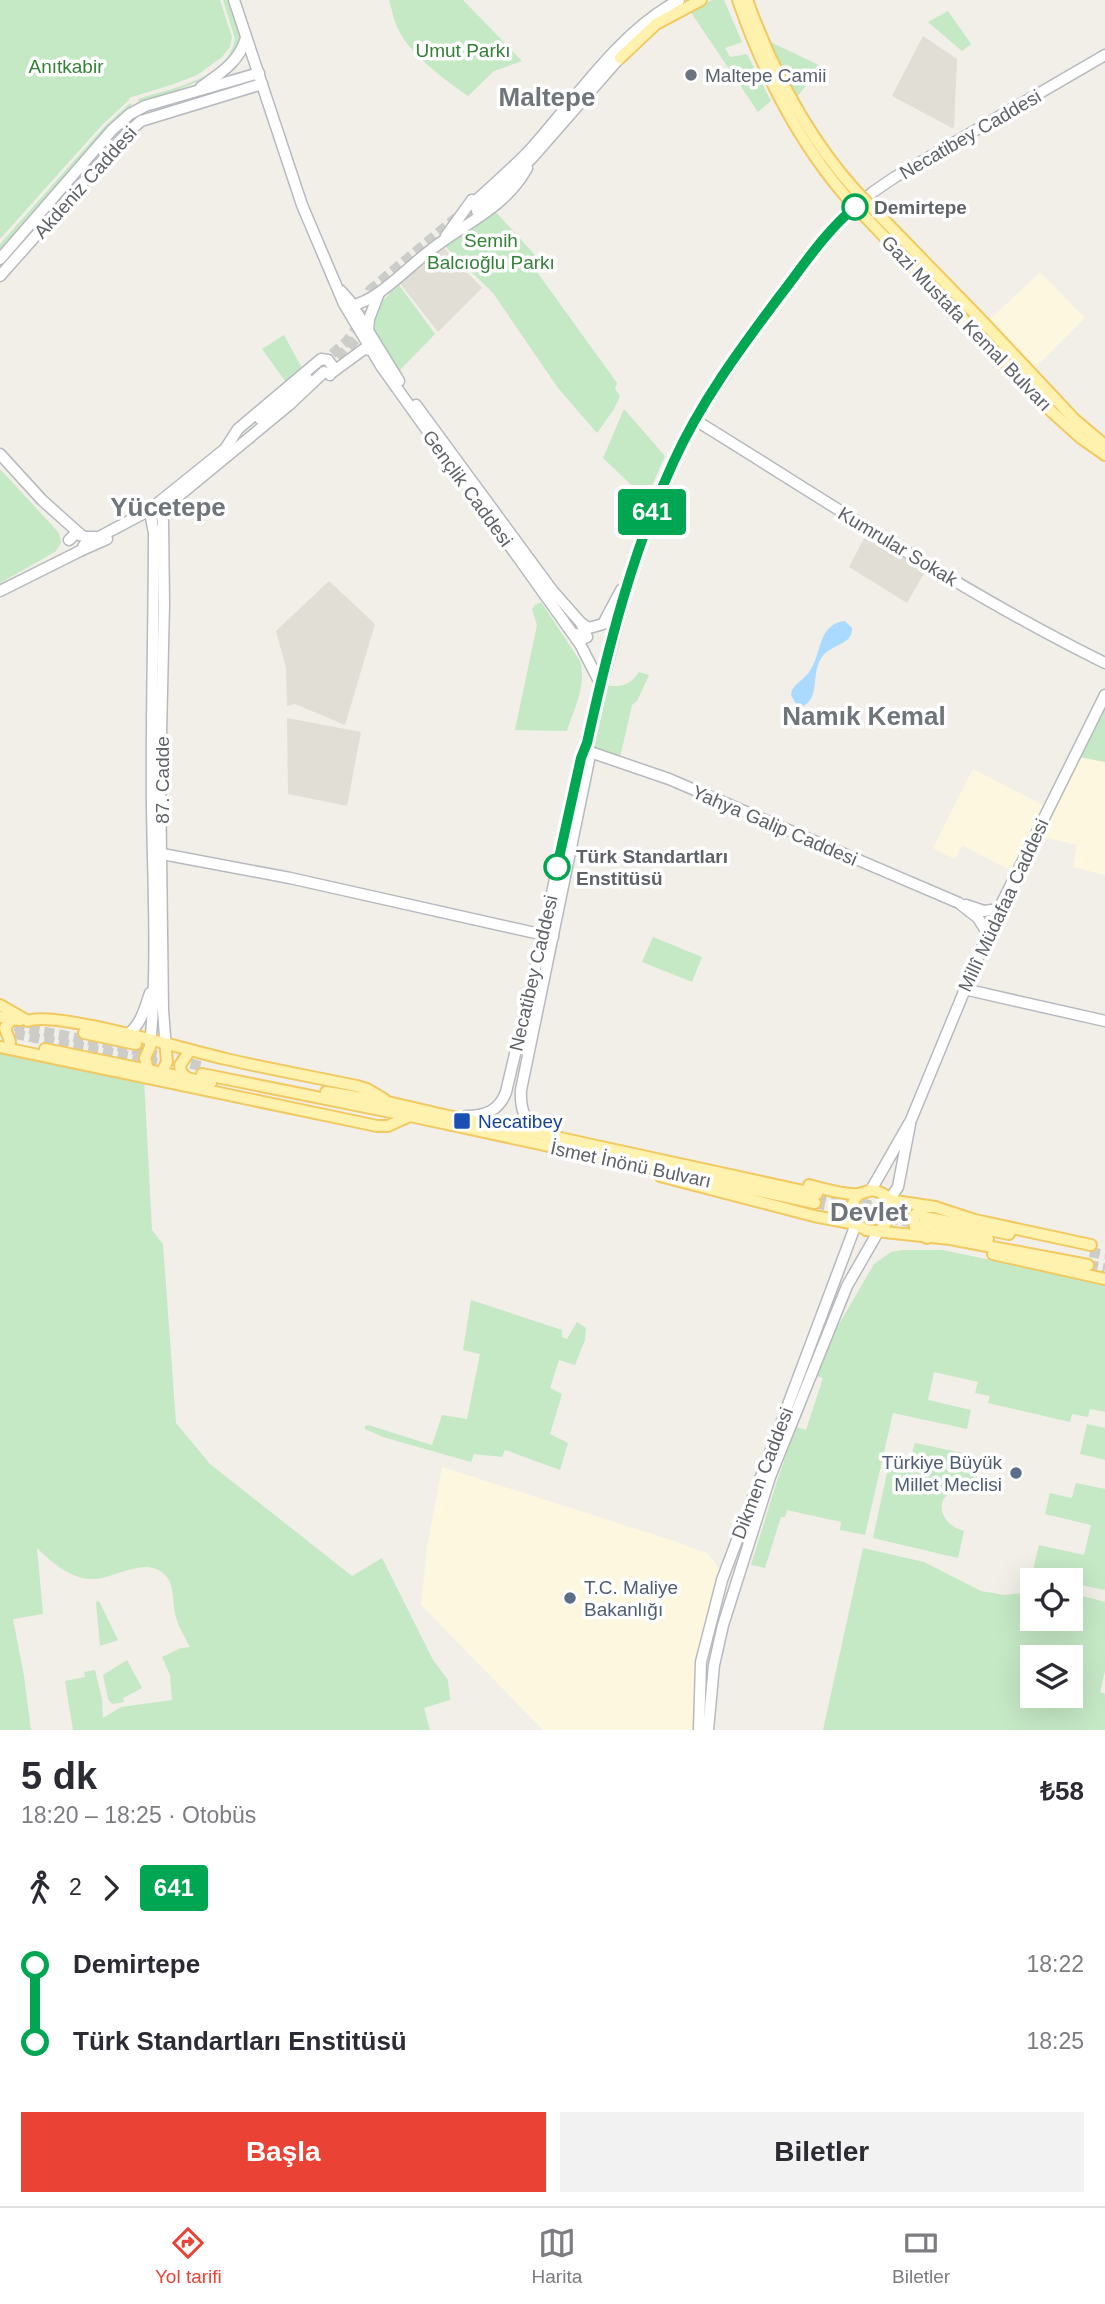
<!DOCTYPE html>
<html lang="tr">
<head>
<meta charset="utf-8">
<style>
  :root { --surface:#fff; --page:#f2f2f3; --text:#2b2b33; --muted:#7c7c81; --line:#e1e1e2; --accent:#ea4335 }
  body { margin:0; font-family:Helvetica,sans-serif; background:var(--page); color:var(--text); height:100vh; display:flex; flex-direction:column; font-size:26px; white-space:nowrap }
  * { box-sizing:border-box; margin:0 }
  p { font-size:23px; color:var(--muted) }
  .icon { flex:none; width:38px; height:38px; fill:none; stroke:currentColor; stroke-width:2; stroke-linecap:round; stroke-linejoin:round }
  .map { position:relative; height:1730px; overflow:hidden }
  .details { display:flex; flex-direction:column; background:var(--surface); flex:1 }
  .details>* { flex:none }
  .badge { padding:0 14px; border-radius:5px; font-size:24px; line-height:46px }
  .buttons { position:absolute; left:1020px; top:1568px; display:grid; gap:14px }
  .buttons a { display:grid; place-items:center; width:63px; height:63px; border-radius:0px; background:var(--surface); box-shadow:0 7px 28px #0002; font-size:35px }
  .map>.badge { position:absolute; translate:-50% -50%; box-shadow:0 0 0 4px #fff }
  .legs { display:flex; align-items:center; gap:10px; height:77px; padding:0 21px; font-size:23px }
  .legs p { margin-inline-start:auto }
  .overview { display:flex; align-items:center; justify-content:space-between; height:119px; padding:0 21px }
  h1 { font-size:38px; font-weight:600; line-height:52px }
  .action { display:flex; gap:14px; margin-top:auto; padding:14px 21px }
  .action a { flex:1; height:80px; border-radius:0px; background:var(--accent); color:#fff; font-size:28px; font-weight:600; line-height:80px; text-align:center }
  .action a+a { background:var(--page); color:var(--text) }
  ul { padding:0 21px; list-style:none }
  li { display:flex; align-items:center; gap:24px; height:77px; font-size:26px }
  li i { display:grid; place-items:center; width:10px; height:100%; margin:0 9px; background:currentColor }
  li i::after { content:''; width:18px; height:18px; margin:-9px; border:5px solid; border-radius:50%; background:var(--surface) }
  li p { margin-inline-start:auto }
  li:first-child i { background:linear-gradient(#0000 50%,currentColor 0) }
  li:last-child i { background:linear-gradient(currentColor 50%,#0000 0) }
  .tab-bar { display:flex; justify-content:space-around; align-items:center; height:98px; border-top:2px solid var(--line); background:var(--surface); font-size:19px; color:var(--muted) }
  .tab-bar a { display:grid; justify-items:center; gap:4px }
  .tab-bar .selected { color:var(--accent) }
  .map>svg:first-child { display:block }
</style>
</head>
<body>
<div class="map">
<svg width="1105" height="1730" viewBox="0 0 1105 1730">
  <rect width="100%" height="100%" fill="#f1efe8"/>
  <g fill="#fef7e0">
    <polygon points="1040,272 1085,318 1031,372 985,324"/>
    <polygon points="1074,756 1105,762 1105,875 1073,867 1077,845 1035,835 1016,873 962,845 955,859 933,848 973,769 1048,808"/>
    <polygon points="442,1467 671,1540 707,1553 714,1561 720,1572 704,1650 699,1730 543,1730 421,1605 427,1548"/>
  </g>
  <g fill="#e1ded6">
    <polygon points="923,36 957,59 954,127 952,128 892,96"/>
    <polygon points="443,247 482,288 438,332 399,282"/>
    <polygon points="867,533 927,568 907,603 849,567"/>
    <polygon points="329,581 375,624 345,725 295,704 287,706 286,668 276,631"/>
    <polygon points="287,718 361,732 347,806 288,794"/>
  </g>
  <g fill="#c5e8c5" fill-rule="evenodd">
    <polygon points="0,0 220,0 232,37 230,47 222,57 197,75 174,84 129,98 129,100 102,125 0,239"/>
    <path d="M223 0H227C231 12 241 30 239 42 234 77 167 93 139 102L138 99C171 88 227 80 235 39Z"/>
    <path d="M389 0H463L522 61 494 71 468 96C444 79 409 54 397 27 393 18 392 9 389 0Z"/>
    <polygon points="712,0 724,0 742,42 725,48 730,57 747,54 771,101 758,112 690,11"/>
    <polygon points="948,11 971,44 962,51 928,22"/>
    <polygon points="762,38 821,66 793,102"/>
    <polygon points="130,103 132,106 106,128 0,250 0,244 104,127"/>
    <polygon points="494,210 535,255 529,261 617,383 615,389 620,396 614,409 597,433 558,388 493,293 444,245"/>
    <path d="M399 285 435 334 399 371C389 356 365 330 376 310 381 300 392 292 399 285Z"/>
    <polygon points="284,335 304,372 288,385 262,349"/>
    <polygon points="624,409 665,456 646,499 603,458"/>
    <polygon points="0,469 59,533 61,543 55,552 0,583"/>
    <path d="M541 602 580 661C587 684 574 709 567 731L515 730 537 625 532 609 535 605Z"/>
    <path d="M639 672 649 675 637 701 632 705 619 762 590 752 601 685C618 687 628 688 639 672Z"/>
    <polygon points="1105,700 1105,762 1074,756"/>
    <polygon points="653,937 702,957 692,982 642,962"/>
    <path d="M0 1047 144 1078 152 1230 163 1244 176 1423 210 1464 352 1576 382 1558 433 1660 448 1680 450 1700 424 1708 430 1730H73L65 1681 85 1677 84 1672 95 1670 102 1699 103 1718 121 1707 172 1700 170 1675 162 1657 181 1648 190 1647C185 1637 179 1628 176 1617 172 1604 175 1586 166 1576 147 1554 115 1579 93 1579 72 1580 51 1562 37 1548L43 1614 13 1619 24 1676 31 1730H0Z"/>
    <circle cx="868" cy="1213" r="11"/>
    <polygon points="903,1250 942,1250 1105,1283 1105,1412 1090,1409 1088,1417 1072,1414 1070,1422 988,1403 990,1396 975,1393 978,1382 934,1372 928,1400 971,1410 967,1429 893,1413 865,1535 840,1530 841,1522 787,1510 785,1517 781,1517 765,1568 751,1565 776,1484 796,1427 806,1430 823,1378 810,1374 874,1264 891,1252"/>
    <polygon points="471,1300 562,1330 562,1337 567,1339 577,1322 586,1328 585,1340 575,1365 559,1360 550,1388 562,1394 550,1434 568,1443 560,1470 505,1450 502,1457 474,1454 471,1462 383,1437 365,1429 365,1426 368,1425 432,1445 442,1415 467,1419 480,1354 463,1350"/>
    <polygon points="1087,1424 1105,1428 1105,1460 1080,1454"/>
    <path d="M915 1443 963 1453 961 1466 978 1472 973 1493C968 1492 961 1490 956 1491 933 1496 939 1525 964 1531L958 1558 873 1538 891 1454 911 1457Z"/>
    <polygon points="1076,1483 1105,1489 1105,1590 1071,1583 1071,1580 1060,1580 1032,1574 1039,1545 1084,1555 1091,1525 1045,1514 1050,1493 1072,1498"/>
    <path d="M863 1548 924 1562 981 1591 1004 1595 1032 1592V1619H1071V1593L1105 1602V1671L1100 1692 1105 1694V1730H823ZM1032 1657H1071V1696H1032Z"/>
    <polygon points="99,1601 118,1640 100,1646 96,1602"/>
    <polygon points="127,1660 142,1688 123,1698 124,1702 112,1704 108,1699 103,1675"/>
  </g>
  <path fill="#aadaff" d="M845 621 852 628C853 645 831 644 822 657 810 674 821 697 803 706L796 704 791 695 792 690C797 682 806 678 811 669 822 652 818 624 845 621Z"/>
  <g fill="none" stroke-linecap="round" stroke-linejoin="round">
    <g stroke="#ccccc8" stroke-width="10" stroke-dasharray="10 5" stroke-linecap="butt">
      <polyline points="456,228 477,211"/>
      <polyline points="321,364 346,342 355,330 370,290 457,217"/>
      <polyline points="328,369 360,335 370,304 377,292"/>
    </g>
    <g stroke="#ccccc8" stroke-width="10" stroke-dasharray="10 5" stroke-linecap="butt">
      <polyline points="0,1023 123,1047 204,1067"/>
      <polyline points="0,1031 122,1055 172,1066"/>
      <polyline points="817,1194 922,1216"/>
      <polyline points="815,1203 922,1225"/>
      <polyline points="1090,1252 1105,1255"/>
      <polyline points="1088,1265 1105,1268"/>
    </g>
    <defs>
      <g id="secondary">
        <polyline points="234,0 302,205 344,304 381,366 580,644 601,685"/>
        <path d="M201 87C221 73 239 62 246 38"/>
        <path d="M471 205C490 188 509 171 527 153 574 102 617 33 679 0"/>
        <polyline points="477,211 532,158 624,53"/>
        <polyline points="446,236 472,200"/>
        <polyline points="0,259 112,130 130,114 145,106 259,73"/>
        <polyline points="0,276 126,134 141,121 262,84"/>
        <polyline points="341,291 349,300 399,381"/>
        <path d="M352 305C377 302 411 264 432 249 465 223 505 208 527 168"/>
        <polyline points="368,332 369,319 379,293"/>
        <polyline points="330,374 364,349 371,350"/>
        <polyline points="416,405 552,590 581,623 587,637 582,639 576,634"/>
        <polyline points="260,419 307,378"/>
        <path d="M695 420C830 503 963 593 1105 663"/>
        <polyline points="0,454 42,500 81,535"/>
        <polyline points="157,505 161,511 163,522 164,604 160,777 163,1010 166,1050"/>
        <path d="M148 511 151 517 154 533C154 624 151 715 152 806 153 886 158 966 150 1046"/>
        <polyline points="158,513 289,405 324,372"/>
        <polyline points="69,540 75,534 87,537 99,537 148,511 225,449 238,429 321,359 328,360 333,367 330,375"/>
        <polyline points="82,550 107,539"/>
        <polyline points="0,591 82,550 84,545"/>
        <polyline points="581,623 589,628 603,624 621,590"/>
        <polyline points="590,752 669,779 959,903 978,918 988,934"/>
        <polyline points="157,853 290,878 553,937"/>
        <polyline points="966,905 984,911 999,909"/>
        <polyline points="964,989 1105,1021"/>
        <path d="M127 1035C141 1025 145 1008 150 993"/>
        <path d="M466 1116C485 1116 499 1111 506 1092L543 935 581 758 587 743 632 568 656 501 674 461 695 420 761 321 818 246 850 211 873 192 895 177 1105 55"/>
        <path d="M537 1133C524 1119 520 1108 521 1090L589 760 588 747"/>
        <polyline points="871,1190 911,1120 994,919 1105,695"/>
        <polyline points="889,1200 898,1187 910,1124"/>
        <polyline points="699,1730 701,1662 722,1580 856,1224"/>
        <polyline points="708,1730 714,1665 723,1625 770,1477 847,1286 878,1232"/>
      </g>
      <g id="primary">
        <path d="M738 0C763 72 797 140 847 198"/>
        <path d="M747 0C772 69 806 135 855 190"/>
        <polyline points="620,58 656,24 701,0"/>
        <polyline points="883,219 985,324 1075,420 1105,445"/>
        <polyline points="875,227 1052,412 1081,438 1105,455"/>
        <path d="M0 1005 28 1021C54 1010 190 1051 226 1059 269 1069 313 1077 357 1086L367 1089 384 1099"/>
        <polyline points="0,1017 20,1020"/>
        <polyline points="84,1033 136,1044"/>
        <polyline points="10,1042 5,1028 10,1021 16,1019"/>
        <polyline points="0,1047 377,1126 388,1126 410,1116"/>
        <polyline points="45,1049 211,1083"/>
        <polyline points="148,1069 145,1058 150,1047"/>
        <polyline points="161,1073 167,1062 166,1050"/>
        <polyline points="202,1074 410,1116 815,1203"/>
        <polyline points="187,1078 181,1072 180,1065 187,1055"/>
        <polyline points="326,1092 388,1102 444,1115 537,1133 817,1194"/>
        <polyline points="660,1176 814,1216 856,1224 866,1230 950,1239 1088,1265"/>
        <path d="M809 1185C820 1188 848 1195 858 1194 866 1193 870 1188 879 1192 900 1201 890 1221 878 1232"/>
        <polyline points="889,1200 935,1207 975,1220 1091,1245"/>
        <polyline points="924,1217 1009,1234"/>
        <path d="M856 1224C849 1213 850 1204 859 1194"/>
        <polyline points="922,1225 988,1239"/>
        <polyline points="927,1238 915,1228 914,1216 923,1207 935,1207"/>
        <polyline points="993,1254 1105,1279"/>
      </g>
    </defs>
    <use href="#secondary" stroke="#b6babf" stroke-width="13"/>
    <use href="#primary" stroke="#f2c960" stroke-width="14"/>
    <use href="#secondary" stroke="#fff" stroke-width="10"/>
    <use href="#primary" stroke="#fff2af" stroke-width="10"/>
    <defs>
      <g id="primary-bridge">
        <polyline points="855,190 883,219"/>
        <polyline points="847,198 875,227"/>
      </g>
    </defs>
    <use href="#primary-bridge" stroke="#f2c960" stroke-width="14" stroke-linecap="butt"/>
    <use href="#primary-bridge" stroke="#fff2af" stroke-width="10"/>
  </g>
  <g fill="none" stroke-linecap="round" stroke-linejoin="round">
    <defs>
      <path id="line-1" d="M557 867 581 758 587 743C608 648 632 552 673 463 700 403 740 349 779 297 803 266 825 232 855 207"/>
    </defs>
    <use href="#line-1" stroke="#fff" stroke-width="16"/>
    <use href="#line-1" stroke="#00a651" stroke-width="10"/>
  </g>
  <circle fill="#6b7280" stroke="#fff" stroke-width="2.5" cx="691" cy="75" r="7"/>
  <g fill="#fff" stroke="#00a651" stroke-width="3.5">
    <circle cx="855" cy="207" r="12"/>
    <circle cx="557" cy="867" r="12"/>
  </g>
  <rect fill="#1a4fb4" stroke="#fff" stroke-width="2.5" x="453" y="1112" width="18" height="18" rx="3.5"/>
  <g fill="#5c6f8a" stroke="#fff" stroke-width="2.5">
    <circle cx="1016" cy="1473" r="7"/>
    <circle cx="570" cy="1598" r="7"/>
  </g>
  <g text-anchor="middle" stroke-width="7" stroke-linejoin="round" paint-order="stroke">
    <g font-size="19" fill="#348238" stroke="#fff">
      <text x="463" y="57">Umut Parkı</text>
      <text x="66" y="73">Anıtkabir</text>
      <text x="491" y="247">Semih<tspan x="491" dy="22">Balcıoğlu Parkı</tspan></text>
    </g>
    <g font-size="19" fill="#5b616d" stroke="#fff" text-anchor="start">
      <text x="705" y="82">Maltepe Camii</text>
    </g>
    <g font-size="19" fill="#5f6368" stroke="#fff">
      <text transform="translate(970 134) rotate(-30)" y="7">Necatibey Caddesi</text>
      <text transform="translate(85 182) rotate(-48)" y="7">Akdeniz Caddesi</text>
      <text transform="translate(967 323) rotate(46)" y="7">Gazi Mustafa Kemal Bulvarı</text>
      <text transform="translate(468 488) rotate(54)" y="7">Gençlik Caddesi</text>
      <text transform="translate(898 546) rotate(31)" y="7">Kumrular Sokak</text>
      <text transform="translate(162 780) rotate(-90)" y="7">87. Cadde</text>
      <text transform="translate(775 825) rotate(23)" y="7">Yahya Galip Caddesi</text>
      <text transform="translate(1003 905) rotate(-65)" y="7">Millî Müdafaa Caddesi</text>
      <text transform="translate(533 973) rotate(-77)" y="7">Necatibey Caddesi</text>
      <text transform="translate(631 1164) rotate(12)" y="7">İsmet İnönü Bulvarı</text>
      <text transform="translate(762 1473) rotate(-69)" y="7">Dikmen Caddesi</text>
    </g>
    <g font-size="19" font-weight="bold" fill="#5f6368" stroke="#fff" text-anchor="start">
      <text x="874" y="214">Demirtepe</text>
      <text x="576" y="863">Türk Standartları<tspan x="576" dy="22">Enstitüsü</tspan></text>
    </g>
    <g font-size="19" fill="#164399" stroke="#fff" text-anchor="start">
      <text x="478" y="1128">Necatibey</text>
    </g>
    <g font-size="19" fill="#4e5e75" stroke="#fff" text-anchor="end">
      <text x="1002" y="1469">Türkiye Büyük<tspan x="1002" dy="22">Millet Meclisi</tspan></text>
      <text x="584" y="1594" text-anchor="start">T.C. Maliye<tspan x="584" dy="22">Bakanlığı</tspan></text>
    </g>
    <g font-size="26" font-weight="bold" fill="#70757a" stroke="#fff">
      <text x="547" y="106">Maltepe</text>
      <text x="168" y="516">Yücetepe</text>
      <text x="864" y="725">Namık Kemal</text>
      <text x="869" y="1221">Devlet</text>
    </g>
  </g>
</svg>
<div class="buttons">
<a><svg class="icon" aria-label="locate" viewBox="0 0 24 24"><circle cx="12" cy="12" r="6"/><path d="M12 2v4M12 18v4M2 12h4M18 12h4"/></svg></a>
<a><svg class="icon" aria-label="layers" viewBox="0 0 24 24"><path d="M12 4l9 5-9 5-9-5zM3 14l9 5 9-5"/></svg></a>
</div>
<b class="badge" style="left:652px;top:512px;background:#00a651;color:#fff">641</b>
</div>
<section class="details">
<div class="overview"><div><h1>5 dk</h1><p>18:20 – 18:25 · Otobüs</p></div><b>₺58</b></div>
<div class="legs"><svg class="icon" aria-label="walk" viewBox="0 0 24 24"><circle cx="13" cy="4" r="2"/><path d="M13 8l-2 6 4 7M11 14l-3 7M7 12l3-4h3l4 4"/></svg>2<svg class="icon" aria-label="forward" viewBox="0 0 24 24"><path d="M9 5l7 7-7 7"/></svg><b class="badge" style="background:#00a651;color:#fff">641</b></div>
<ul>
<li><i style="color:#00a651"></i><b>Demirtepe</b><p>18:22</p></li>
<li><i style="color:#00a651"></i><b>Türk Standartları Enstitüsü</b><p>18:25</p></li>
</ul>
<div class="action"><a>Başla</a><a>Biletler</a></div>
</section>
<nav class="tab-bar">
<a class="selected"><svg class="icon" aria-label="directions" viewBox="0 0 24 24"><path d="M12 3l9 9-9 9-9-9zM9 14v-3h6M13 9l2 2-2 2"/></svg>Yol tarifi</a>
<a><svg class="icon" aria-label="map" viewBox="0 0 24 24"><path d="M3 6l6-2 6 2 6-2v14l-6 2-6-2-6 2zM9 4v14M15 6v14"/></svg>Harita</a>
<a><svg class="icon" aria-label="tickets" viewBox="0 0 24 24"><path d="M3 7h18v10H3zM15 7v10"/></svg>Biletler</a>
</nav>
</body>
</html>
